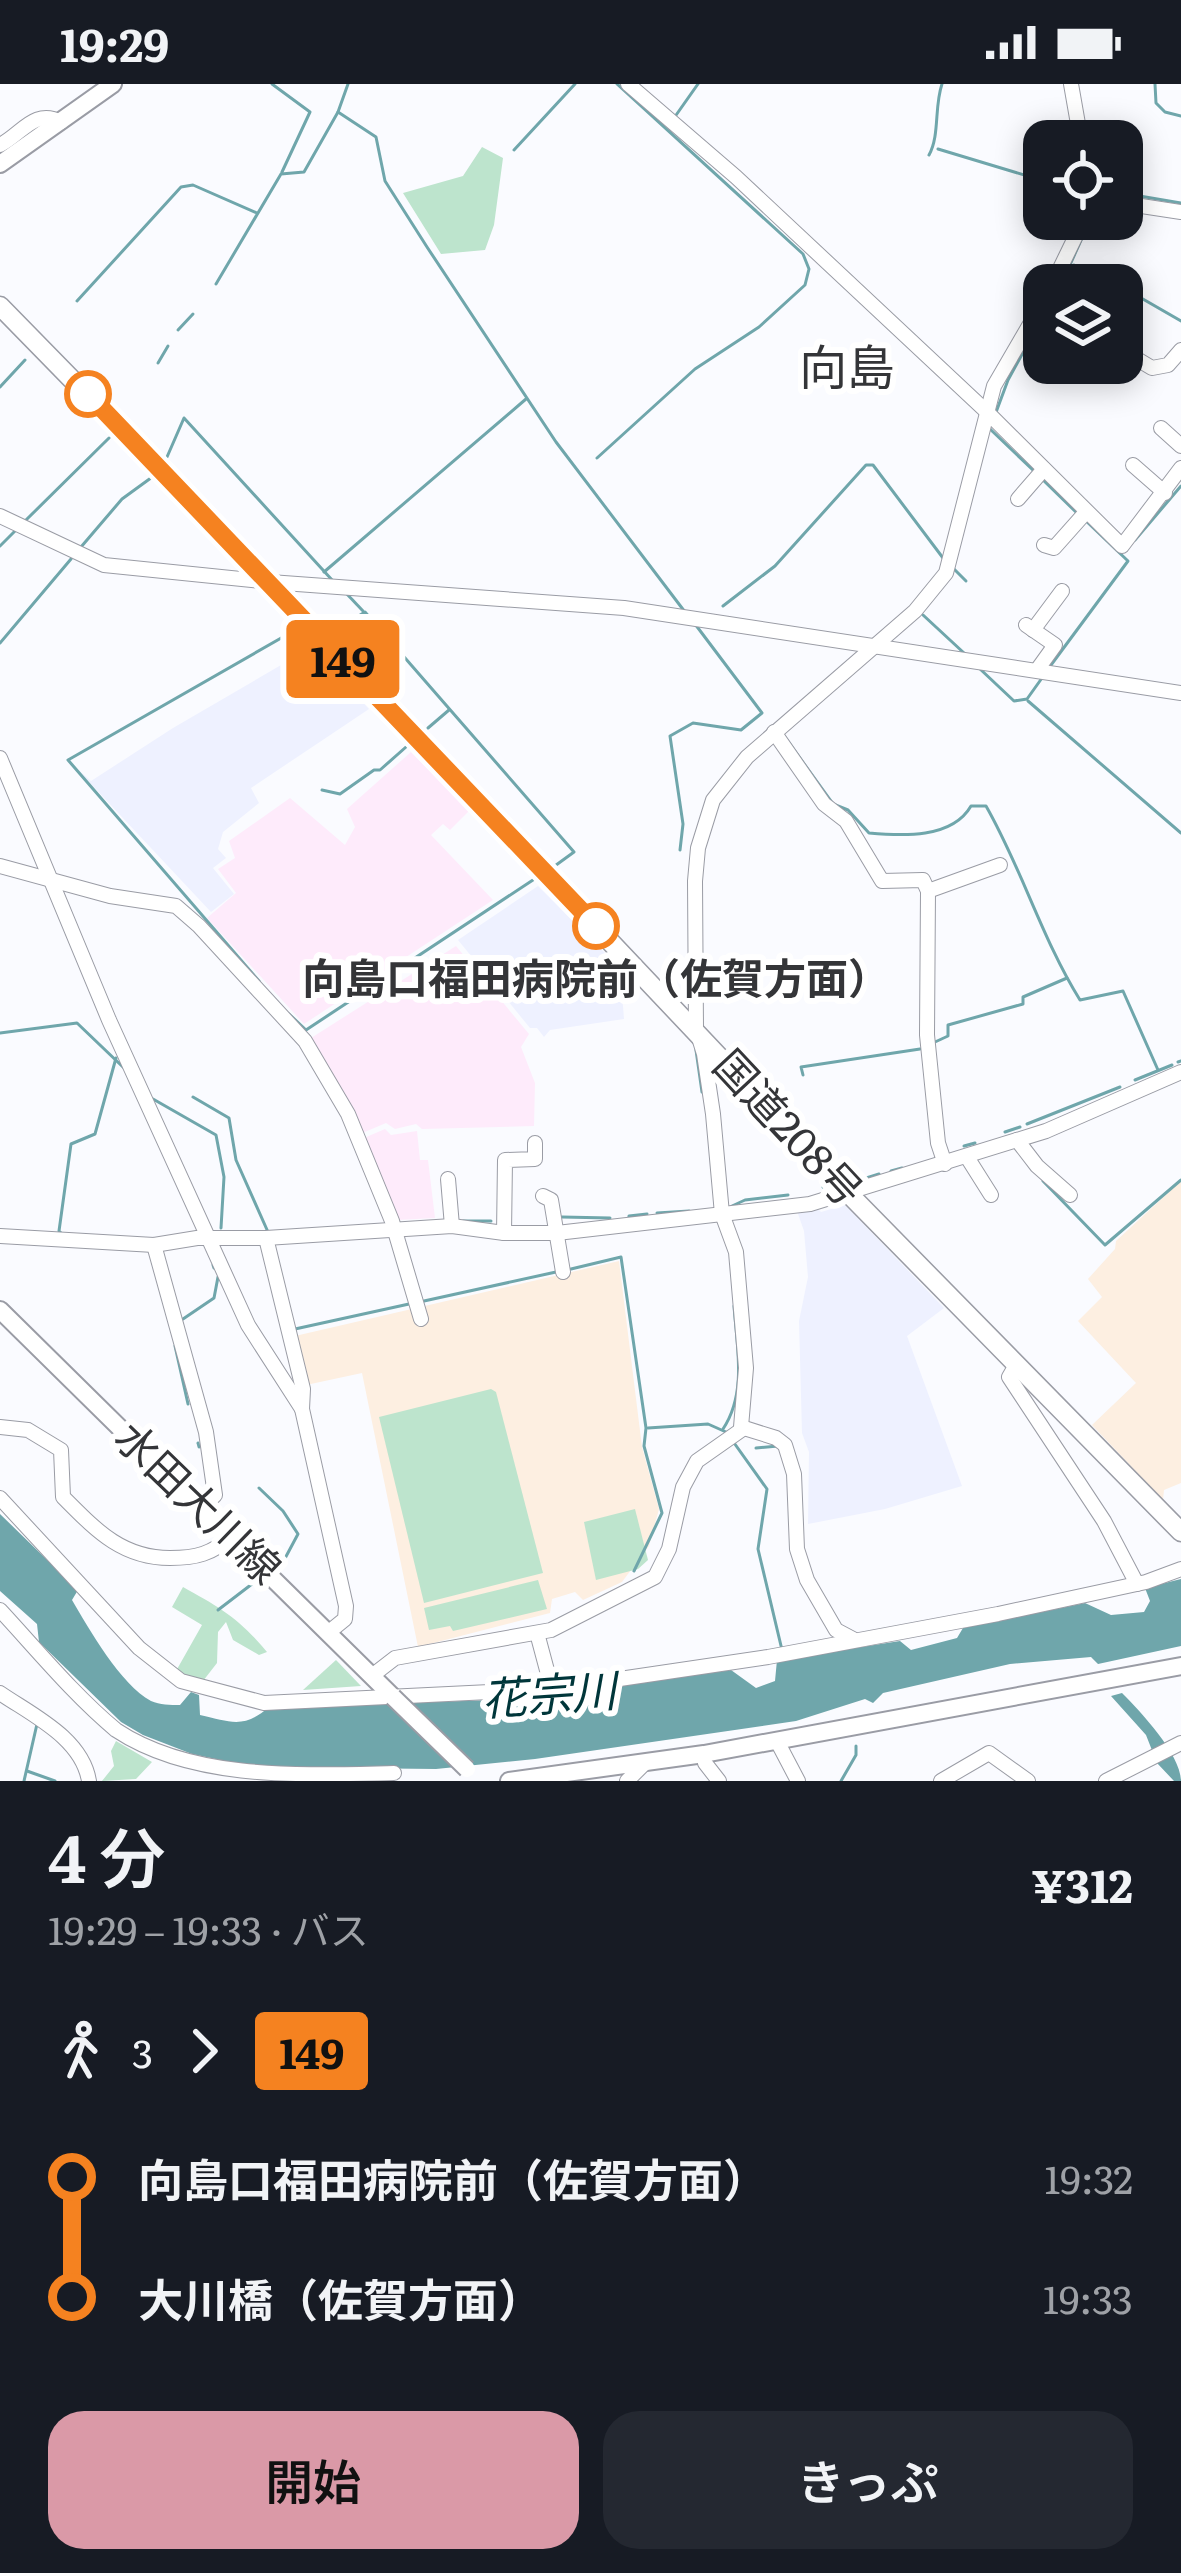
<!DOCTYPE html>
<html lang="ja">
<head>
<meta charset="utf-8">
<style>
  :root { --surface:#171b24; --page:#242831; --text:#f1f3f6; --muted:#9ea1a6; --accent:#da99a7 }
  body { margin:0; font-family:Literata,"Noto Sans JP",serif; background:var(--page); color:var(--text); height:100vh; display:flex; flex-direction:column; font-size:45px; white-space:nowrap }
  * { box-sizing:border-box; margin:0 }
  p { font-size:39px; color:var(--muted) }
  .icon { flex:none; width:66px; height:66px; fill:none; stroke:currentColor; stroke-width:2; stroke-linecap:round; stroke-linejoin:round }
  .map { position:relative; height:1697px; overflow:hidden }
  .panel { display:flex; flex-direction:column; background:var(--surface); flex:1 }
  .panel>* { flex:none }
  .badge { padding:0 24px; border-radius:9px; font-size:42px; line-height:78px }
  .fabs { position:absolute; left:1023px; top:36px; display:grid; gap:24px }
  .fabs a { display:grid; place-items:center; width:120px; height:120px; border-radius:24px; background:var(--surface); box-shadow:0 6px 30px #0003; font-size:60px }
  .map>.badge { position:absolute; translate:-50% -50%; box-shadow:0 0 0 6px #fff }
  .legs { display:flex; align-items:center; gap:18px; height:132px; padding:0 48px; font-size:39px }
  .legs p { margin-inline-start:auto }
  .summary { display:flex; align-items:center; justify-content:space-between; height:204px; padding:0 48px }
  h1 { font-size:66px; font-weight:600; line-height:90px }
  .primary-button { display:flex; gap:24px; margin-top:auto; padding:24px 48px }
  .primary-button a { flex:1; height:138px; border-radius:36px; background:var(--accent); color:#111; font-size:48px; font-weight:600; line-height:138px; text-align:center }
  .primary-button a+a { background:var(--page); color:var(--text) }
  ul { padding:0 48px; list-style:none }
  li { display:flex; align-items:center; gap:42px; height:120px; font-size:45px }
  li i { display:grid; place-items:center; width:18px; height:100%; margin:0 15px; background:currentColor }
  li i::after { content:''; width:30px; height:30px; margin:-15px; border:9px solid; border-radius:50%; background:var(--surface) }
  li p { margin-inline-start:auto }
  li:first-child i { background:linear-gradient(#0000 50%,currentColor 0) }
  li:last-child i { background:linear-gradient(currentColor 50%,#0000 0) }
  .status { display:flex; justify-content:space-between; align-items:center; height:84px; padding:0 60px; background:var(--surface); direction:ltr }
  .status svg { height:33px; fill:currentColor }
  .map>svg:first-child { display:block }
</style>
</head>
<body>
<div class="status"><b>19:29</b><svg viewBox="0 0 49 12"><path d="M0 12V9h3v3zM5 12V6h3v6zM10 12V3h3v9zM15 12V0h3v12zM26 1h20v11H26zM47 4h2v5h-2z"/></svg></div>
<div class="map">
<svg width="1181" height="1697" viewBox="0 0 1181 1697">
  <rect width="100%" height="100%" fill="#fafbff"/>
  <g fill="#eef1ff">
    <polygon points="312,563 369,625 251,704 259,719 223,748 218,765 226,774 213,784 234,810 211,828 75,683 91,697 173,644"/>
    <polygon points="538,802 620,884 624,935 550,946 544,953 537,944 530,944 458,856"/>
    <polygon points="845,1121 944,1224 907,1252 962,1402 885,1425 808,1440 809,1368 802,1349 799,1237 808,1193 804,1147 797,1127 817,1124 821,1128"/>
  </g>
  <g fill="#feebfb">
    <polygon points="411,668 469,727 450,746 443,740 431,751 493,816 304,940 207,834 236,809 218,785 235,774 229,757 290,714 345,761 355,743 347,725"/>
    <polygon points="456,862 529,950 521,963 535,999 534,1042 422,1045 416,1040 395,1045 386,1039 360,1050 311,954"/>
    <polygon points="385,1045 391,1051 417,1047 420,1076 428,1076 435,1134 397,1136 364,1054"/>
  </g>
  <g fill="#fdefe1">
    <polygon points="1181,1097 1181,1399 1164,1406 1163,1416 1092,1341 1136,1299 1078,1237 1102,1213 1088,1195 1115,1165 1116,1157"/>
    <polygon points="619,1177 642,1363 659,1425 649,1462 622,1498 583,1516 575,1508 552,1515 550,1529 418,1563 362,1289 306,1301 295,1252"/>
  </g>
  <g fill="#bde4cd">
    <polygon points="482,63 503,74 494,141 485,166 441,170 403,109 463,92"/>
    <polygon points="491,1305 496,1308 543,1489 424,1519 379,1333"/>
    <polygon points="635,1425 648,1476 638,1485 596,1496 584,1438"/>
    <polygon points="538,1496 547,1525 453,1547 450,1542 429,1546 424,1524"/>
    <path d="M183 1503C219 1523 239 1534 267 1568L259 1571 233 1556 226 1538 218 1548 217 1579 203 1597 176 1587 202 1541 172 1523Z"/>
    <polygon points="336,1576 361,1602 303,1606"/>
    <polygon points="116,1657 152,1678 136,1695 102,1697 114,1682 111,1667"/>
  </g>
  <g fill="#6fa6ab">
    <path d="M0 1430 78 1506 72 1516C89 1545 121 1601 151 1617 160 1621 170 1621 180 1621L191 1608 199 1611 200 1631C231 1638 244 1645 269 1623L529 1615 542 1625 590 1618 597 1605 731 1586 756 1604 775 1597 777 1576 900 1557 911 1566 957 1554 963 1544 1085 1519 1111 1531 1144 1528 1150 1517 1145 1504 1181 1495V1562L1098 1580 1091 1573 1010 1580 883 1609 873 1619 865 1615 796 1637 535 1675 436 1685 253 1683 192 1670 143 1651 121 1638 39 1558 37 1540 0 1507Z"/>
    <path d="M1122 1609C1141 1628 1181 1671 1181 1697H1174L1157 1679 1146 1651 1111 1612Z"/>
  </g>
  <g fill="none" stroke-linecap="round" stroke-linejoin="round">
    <g stroke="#6fa6ab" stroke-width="3">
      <polyline points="272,0 310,28 282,88"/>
      <polyline points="1155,0 1156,19 1165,28 1181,32"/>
      <polyline points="338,28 376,53 385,97 427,163 556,358 685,528"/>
      <polyline points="674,34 698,0"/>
      <polyline points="938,65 1044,97"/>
      <polyline points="514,66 575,0"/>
      <path d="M929 71C940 51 934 23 942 0"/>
      <polyline points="1122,109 1181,119"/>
      <polyline points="1074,181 1118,201"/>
      <polyline points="216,200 281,90 304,88 338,28 348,0"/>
      <polyline points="1061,201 1082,154"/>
      <polyline points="1122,203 1181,237"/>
      <polyline points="77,217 181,103 193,101 257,129"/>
      <polyline points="178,246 193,230"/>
      <polyline points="158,279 168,262"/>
      <polyline points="0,303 25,276"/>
      <polyline points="995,331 1008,296 1044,230"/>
      <polyline points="990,345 1035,388"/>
      <polyline points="167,373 184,334 333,497"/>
      <polyline points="597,374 695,285 759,243 805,201 809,185 803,170 617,0"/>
      <polyline points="1042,395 1078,430"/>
      <polyline points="25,437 109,354"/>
      <polyline points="1135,456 1181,402"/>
      <polyline points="0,462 18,444"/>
      <polyline points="81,463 122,415 155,391"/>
      <polyline points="954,485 966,497"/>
      <polyline points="324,488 526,315"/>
      <polyline points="345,508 363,527"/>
      <polyline points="723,522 775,482 866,381 873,381 943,474"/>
      <polyline points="923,531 964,569"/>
      <polyline points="334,547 365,528 574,768 552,784"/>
      <polyline points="0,559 71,475"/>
      <polyline points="1051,581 1128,477 1085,436"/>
      <polyline points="979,584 1014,617 1027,615 1042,594"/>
      <polyline points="1028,617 1181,749"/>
      <polyline points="428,644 449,626"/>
      <path d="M784 652 833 720 848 726 869 749C902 752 952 755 971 722H986C1022 785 1042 855 1080 916L1123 907 1158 986"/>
      <polyline points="322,706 340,710 374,686 380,686 406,663"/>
      <polyline points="680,766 683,740 670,652 693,639 741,646 762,629 695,540"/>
      <polyline points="259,897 68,676 297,545"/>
      <polyline points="289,930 306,946 539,792"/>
      <polyline points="0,949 77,939 124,984"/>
      <polyline points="935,958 948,952 948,941 1023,920 1023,913 1067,894"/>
      <polyline points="696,966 702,1008"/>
      <polyline points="1178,978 1181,977"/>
      <polyline points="803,991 801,983 920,965"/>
      <polyline points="1135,996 1172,981"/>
      <polyline points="193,1013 229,1034 236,1076 268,1148"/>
      <polyline points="153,1015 216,1051 224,1093 221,1144"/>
      <polyline points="1027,1040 1120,1003"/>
      <polyline points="1005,1048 1020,1043"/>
      <polyline points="964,1062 975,1059"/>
      <polyline points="891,1087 902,1084"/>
      <polyline points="860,1096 879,1090"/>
      <polyline points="1043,1097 1105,1161 1181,1096"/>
      <polyline points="823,1103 825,1102"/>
      <polyline points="732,1122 745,1116 788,1111"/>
      <polyline points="657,1129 689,1127"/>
      <polyline points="629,1132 647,1130"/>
      <polyline points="562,1133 610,1134"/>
      <polyline points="463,1137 491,1137"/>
      <polyline points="62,1150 59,1147 71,1060 95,1050 116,974"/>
      <polyline points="213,1181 214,1184"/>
      <polyline points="571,1185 621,1173 646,1344 644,1362 662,1429 634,1487"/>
      <polyline points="424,1217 556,1188"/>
      <polyline points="183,1235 214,1214 218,1193"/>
      <polyline points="295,1245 409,1220"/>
      <polyline points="175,1262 188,1320"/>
      <polyline points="648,1344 708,1340 726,1348"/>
      <path d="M723 1345C747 1309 737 1263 734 1222"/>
      <polyline points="732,1356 767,1405 758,1465 782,1566"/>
      <polyline points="198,1359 199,1363"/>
      <polyline points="756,1364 778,1362"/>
      <polyline points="259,1404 283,1427 298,1450 282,1480"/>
      <polyline points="218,1526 252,1500"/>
      <polyline points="27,1687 55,1697"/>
      <polyline points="24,1697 37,1640"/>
      <polyline points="841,1697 856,1671 856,1662"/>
    </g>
    <defs>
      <g id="minor">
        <polyline points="628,0 736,93 987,328 1122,462 1181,384"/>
        <polyline points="1071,0 1081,57"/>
        <path d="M0 61C22 50 34 24 61 38"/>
        <polyline points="1122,119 1181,128"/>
        <polyline points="1052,201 1084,135"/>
        <polyline points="1122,266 1152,284 1168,281 1181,266"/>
        <polyline points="1161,344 1181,362"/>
        <polyline points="1133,381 1165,409"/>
        <polyline points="1018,415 1044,385"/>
        <polyline points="0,432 104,481 270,498 624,524 1181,609"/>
        <polyline points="1044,461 1054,464 1086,428"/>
        <polyline points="1026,541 1055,561 1037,586"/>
        <polyline points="1033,546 1062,507"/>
        <polyline points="774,648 824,720 846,737 882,797 923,796 928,807 927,951 938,1059 945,1080"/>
        <polyline points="0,674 109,936 248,1241 302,1325"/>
        <polyline points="0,782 110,812 176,822 199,842 305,957 348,1030 392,1137 421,1235"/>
        <polyline points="928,807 1000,781"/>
        <polyline points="1017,1056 1037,1082 1070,1111"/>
        <polyline points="967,1073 991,1111"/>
        <polyline points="448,1095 452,1142"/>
        <polyline points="543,1112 551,1116 563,1188"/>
        <polyline points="504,1149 505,1076 535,1075 535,1059"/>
        <polyline points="0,1152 154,1161 197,1154 266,1154 452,1142 504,1149 557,1149 810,1120 1046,1047 1181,988"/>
        <polyline points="266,1154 303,1305 302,1325 346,1522 345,1535 329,1548"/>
        <polyline points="154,1161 206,1348 215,1411 203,1423"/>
        <polyline points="1016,1281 1009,1293 1104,1437 1137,1500"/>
        <path d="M0 1343 28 1346 61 1366 63 1413C95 1445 121 1474 170 1474 196 1474 212 1470 232 1452"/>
        <polyline points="0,1414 139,1564 181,1597 264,1619 552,1605 768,1573 998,1530 1146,1498 1181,1485"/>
        <path d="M0 1526C38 1567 74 1611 116 1646 193 1697 304 1691 394 1689"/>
        <polyline points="537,1549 552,1605"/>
        <polyline points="853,1555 836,1546 807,1496 797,1465 794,1390 785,1361 776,1354 741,1343 746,1284 736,1168 722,1130 713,1030 704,970 696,944 695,797 698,764 713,716 747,673 915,527 946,489 994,302 1044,216"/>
        <polyline points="373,1591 395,1574 551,1546 655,1493 669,1465 683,1403 697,1377 744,1344"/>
        <path d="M0 1609C32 1631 82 1654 89 1697"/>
        <polyline points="777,1657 798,1697"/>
        <polyline points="704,1670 705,1679 719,1697"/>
        <polyline points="627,1697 645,1679"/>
        <polyline points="941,1697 989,1669 1028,1697"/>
        <polyline points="1106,1697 1181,1659"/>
      </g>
      <g id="major">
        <polyline points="0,80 113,0"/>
        <polyline points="0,1226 393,1613"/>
        <polyline points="509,1697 704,1670 1181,1582"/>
      </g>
      <polyline id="highway" points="0,222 270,498 847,1108 1181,1448"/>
    </defs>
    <use href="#minor" stroke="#9a9ca5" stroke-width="16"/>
    <use href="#major" stroke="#9a9ca5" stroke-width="20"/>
    <use href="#highway" stroke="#9a9ca5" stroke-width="21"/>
    <use href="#minor" stroke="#fff" stroke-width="14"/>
    <use href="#major" stroke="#fff" stroke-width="16"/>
    <use href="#highway" stroke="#fff" stroke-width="18"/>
    <defs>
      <polyline id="major-bridge" points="393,1613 467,1685"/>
    </defs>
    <use href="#major-bridge" stroke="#9a9ca5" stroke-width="20" stroke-linecap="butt"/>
    <use href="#major-bridge" stroke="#fff" stroke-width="16"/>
  </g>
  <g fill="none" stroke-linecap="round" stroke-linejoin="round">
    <defs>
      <polyline id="line-1" points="88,310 596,842"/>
    </defs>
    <use href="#line-1" stroke="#fff" stroke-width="27"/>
    <use href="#line-1" stroke="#f58220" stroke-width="18"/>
  </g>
  <g fill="#fff" stroke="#f58220" stroke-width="6">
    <circle cx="88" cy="310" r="21"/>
    <circle cx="596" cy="842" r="21"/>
  </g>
  <g text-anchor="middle" stroke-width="12" stroke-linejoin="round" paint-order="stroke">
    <g font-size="42" font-weight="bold" fill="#343538" stroke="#fff">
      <text x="596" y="910">向島口福田病院前（佐賀方面）</text>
    </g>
    <g font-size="42" fill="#343538" stroke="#fff">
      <text transform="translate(788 1044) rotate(47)" y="15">国道208号</text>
      <text transform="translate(198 1419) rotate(44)" y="15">水田大川線</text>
    </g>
    <g font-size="45" font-style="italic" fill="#00363a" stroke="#fff">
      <text transform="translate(549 1611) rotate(-4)" y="16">花宗川</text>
    </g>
    <g font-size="48" fill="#343538" stroke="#fff">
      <text x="847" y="301">向島</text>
    </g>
  </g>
</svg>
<div class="fabs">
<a><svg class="icon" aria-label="locate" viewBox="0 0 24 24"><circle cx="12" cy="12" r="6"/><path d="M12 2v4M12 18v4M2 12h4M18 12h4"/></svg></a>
<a><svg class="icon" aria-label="layers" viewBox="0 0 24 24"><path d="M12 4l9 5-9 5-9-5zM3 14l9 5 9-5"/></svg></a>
</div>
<b class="badge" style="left:343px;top:575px;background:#f58220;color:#111">149</b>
</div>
<section class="panel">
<div class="summary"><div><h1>4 分</h1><p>19:29 – 19:33 · バス</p></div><b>¥312</b></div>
<div class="legs"><svg class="icon" aria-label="walk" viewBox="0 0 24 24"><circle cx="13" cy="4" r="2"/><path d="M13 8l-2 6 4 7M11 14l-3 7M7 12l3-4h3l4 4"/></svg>3<svg class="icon" aria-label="forward" viewBox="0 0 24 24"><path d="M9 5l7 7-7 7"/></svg><b class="badge" style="background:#f58220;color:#111">149</b></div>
<ul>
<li><i style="color:#f58220"></i><b>向島口福田病院前（佐賀方面）</b><p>19:32</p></li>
<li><i style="color:#f58220"></i><b>大川橋（佐賀方面）</b><p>19:33</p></li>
</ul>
<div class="primary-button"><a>開始</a><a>きっぷ</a></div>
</section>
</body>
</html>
